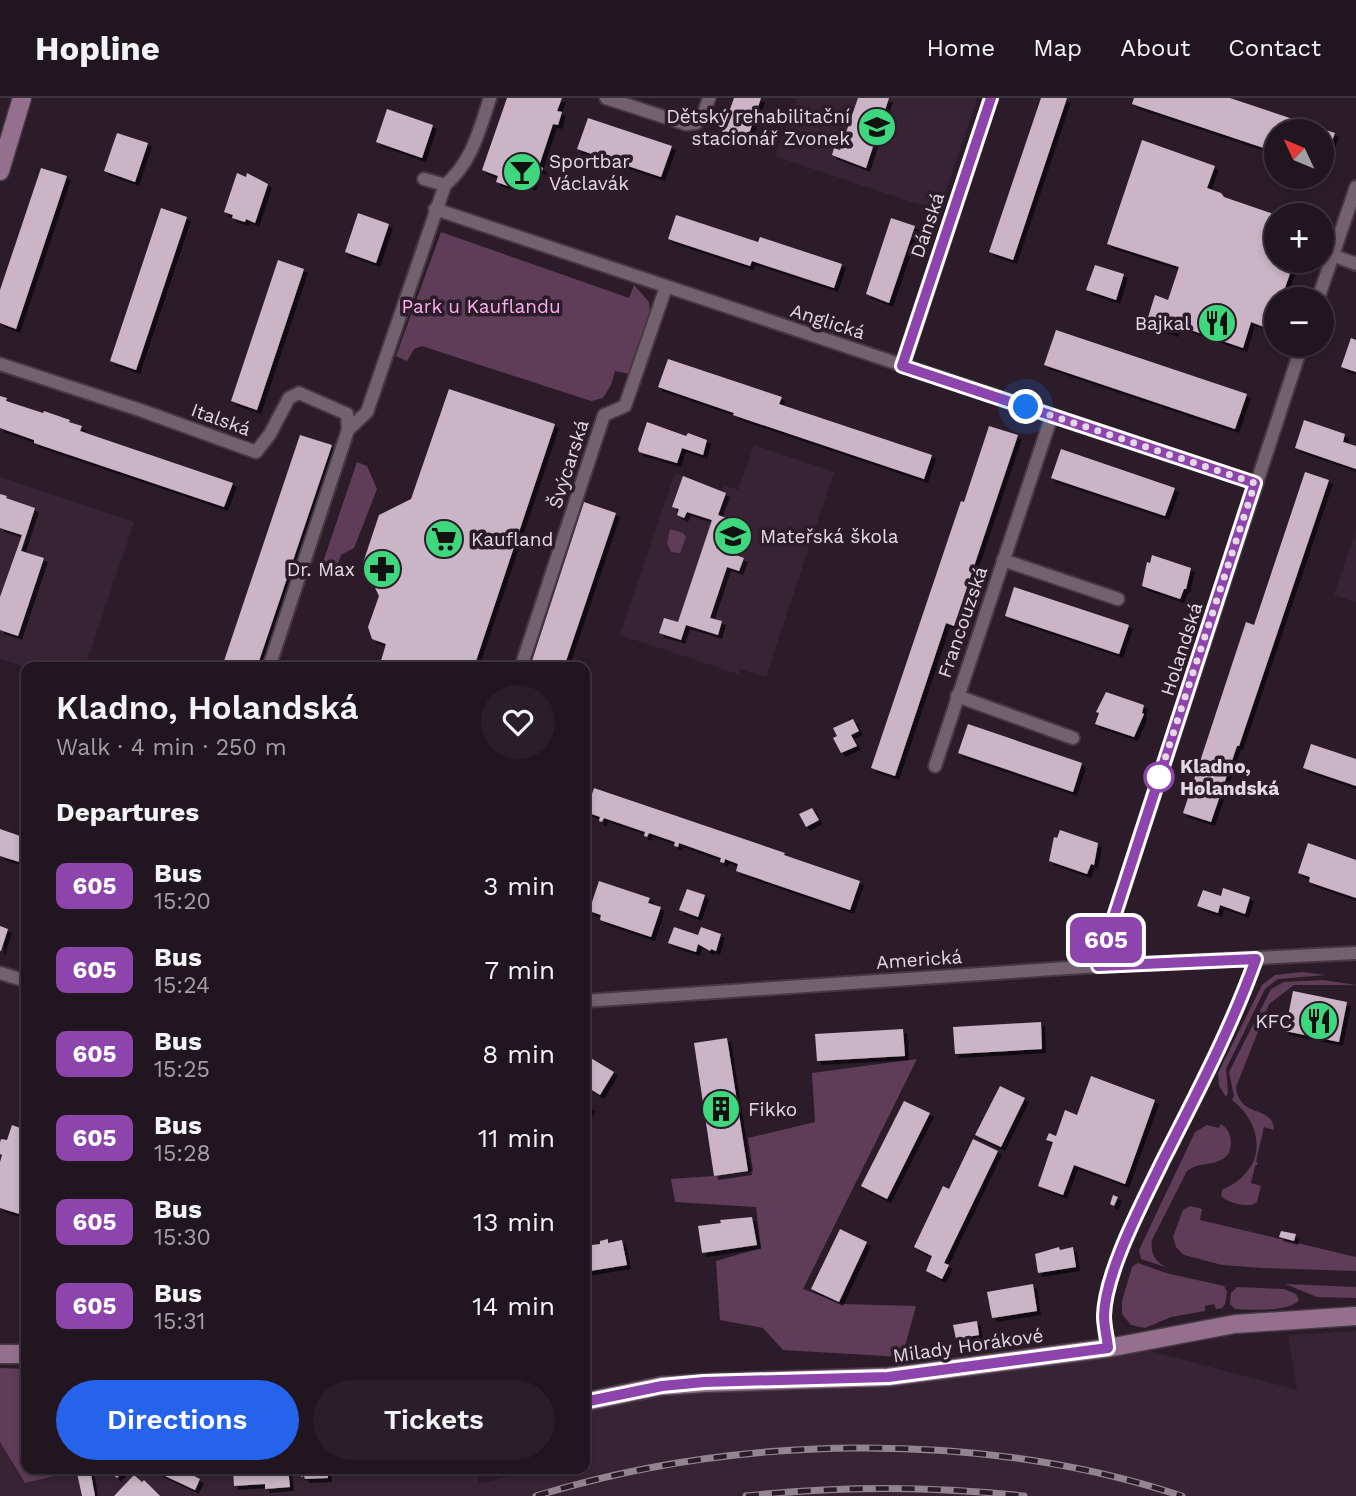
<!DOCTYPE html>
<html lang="en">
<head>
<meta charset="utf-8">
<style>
  :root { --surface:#211520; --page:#291e29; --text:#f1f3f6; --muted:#a29fa5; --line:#3e343e; --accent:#2563eb }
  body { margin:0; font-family:"Work Sans",sans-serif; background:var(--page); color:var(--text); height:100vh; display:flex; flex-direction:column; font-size:26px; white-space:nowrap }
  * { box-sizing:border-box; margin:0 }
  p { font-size:23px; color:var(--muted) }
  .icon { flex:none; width:38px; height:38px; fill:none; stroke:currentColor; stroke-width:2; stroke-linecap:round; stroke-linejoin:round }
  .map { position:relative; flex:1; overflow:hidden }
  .sheet { position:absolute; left:21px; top:564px; width:569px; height:812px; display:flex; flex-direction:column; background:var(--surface); border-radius:14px; box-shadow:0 4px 10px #0003,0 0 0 2px var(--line) }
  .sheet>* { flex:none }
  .badge { padding:0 14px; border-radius:10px; font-size:24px; line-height:46px }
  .needle { width:46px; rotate:314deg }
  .controls { position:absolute; left:1264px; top:21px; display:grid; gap:14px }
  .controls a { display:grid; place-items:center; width:70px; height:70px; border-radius:50%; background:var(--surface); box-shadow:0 4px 10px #0003,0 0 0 2px var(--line); font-size:35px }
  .you { position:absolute; width:35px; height:35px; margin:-18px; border:5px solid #fff; border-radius:50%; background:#1a73e8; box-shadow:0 0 0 10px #1a73e833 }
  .map>.badge { position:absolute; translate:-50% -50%; box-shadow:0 0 0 4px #fff }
  h2 { padding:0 35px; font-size:26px; line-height:63px }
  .round { display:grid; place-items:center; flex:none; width:74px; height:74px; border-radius:37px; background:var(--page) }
  .headline { display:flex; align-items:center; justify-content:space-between; height:119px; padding:0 35px }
  h1 { font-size:33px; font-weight:600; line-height:52px }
  .button { display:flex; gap:14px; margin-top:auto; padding:14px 35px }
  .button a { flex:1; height:80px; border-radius:42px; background:var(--accent); color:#fff; font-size:28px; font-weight:600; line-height:80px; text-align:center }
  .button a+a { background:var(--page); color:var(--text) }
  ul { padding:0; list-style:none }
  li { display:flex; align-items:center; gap:21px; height:84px; padding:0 35px }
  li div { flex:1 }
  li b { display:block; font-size:26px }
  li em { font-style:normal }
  li .badge { min-width:77px; font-weight:700; text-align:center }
  header { display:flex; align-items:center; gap:42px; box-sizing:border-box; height:98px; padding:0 35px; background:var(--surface); border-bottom:2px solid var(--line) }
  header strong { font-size:33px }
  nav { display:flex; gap:38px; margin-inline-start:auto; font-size:24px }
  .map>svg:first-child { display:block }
</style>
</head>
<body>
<header>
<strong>Hopline</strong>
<nav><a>Home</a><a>Map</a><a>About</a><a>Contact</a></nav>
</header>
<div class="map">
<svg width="1356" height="1398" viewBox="0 0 1356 1398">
  <defs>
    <filter id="shadow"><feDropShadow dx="4" dy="4" stdDeviation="0" flood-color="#0009"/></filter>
  </defs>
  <rect width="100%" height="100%" fill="#2c1c2a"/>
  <g fill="#382335">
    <polygon points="797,0 977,0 939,113 775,58"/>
    <polygon points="754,347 834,374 766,579 740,571 738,576 620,537 675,375 721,393 724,387 738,392"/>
    <polygon points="0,379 134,424 85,569 26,569 0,561"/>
    <polygon points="1356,433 1356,504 1334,497"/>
    <polygon points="1356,1233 1356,1398 0,1398 0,1344 25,1385 88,1370 477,1370 478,1386 545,1370 584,1370 585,1309 724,1289 862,1291 1150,1253 1297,1292 1288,1237"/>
  </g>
  <g fill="#5f3d59">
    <polygon points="441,134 629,200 634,187 649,204 650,215 629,276 615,273 611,287 603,300 591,303 422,248 414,251 407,263 396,258"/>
    <polygon points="357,364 367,368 377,391 354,450 341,457 336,471 322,467"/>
    <polygon points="670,431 683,435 686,439 680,455 671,454 667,445"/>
    <polygon points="1302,874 1326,877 1278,881 1265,891 1226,971 1228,994 1226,999 1219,988 1218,975 1262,887 1275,877"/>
    <path d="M1323 882 1356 887H1294L1269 906 1236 989C1239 1021 1274 1007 1274 1032L1264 1029 1256 1063 1258 1066 1255 1068 1251 1085 1261 1088 1257 1104C1249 1111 1228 1105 1221 1098L1222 1092C1229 1088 1236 1085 1241 1080 1268 1056 1257 1021 1232 1002L1234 998 1229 974 1271 891 1284 884Z"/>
    <polygon points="917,961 803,1191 843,1206 916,1208 902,1259 783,1252 763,1230 720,1222 716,1163 761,1150 756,1109 675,1104 671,1081 714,1078 753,1073 748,1040 815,1024 812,975"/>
    <path d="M1221 1026C1231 1033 1233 1043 1229 1055 1218 1070 1201 1062 1187 1073L1152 1142C1150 1155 1155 1165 1168 1170L1141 1161 1139 1152 1195 1034 1207 1027 1219 1030Z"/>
    <polygon points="1190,1108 1202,1111 1200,1122 1356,1159 1356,1173 1261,1170 1222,1167 1184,1157 1176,1149 1173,1139 1183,1112"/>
    <polygon points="1138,1165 1166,1175 1224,1188 1227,1194 1225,1206 1222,1210 1216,1211 1214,1206 1205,1208 1205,1213 1171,1219 1145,1230 1131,1227 1122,1216 1122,1203 1132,1169"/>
    <polygon points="1285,1186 1356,1189 1356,1200 1317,1199"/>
    <path d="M1237 1189 1284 1191 1296 1196 1299 1202C1291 1214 1250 1212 1235 1211L1230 1206 1231 1195Z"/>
    <polygon points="0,1270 26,1271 26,1370 88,1370 25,1385 0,1344"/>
  </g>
  <g fill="#cab4c5" filter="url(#shadow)">
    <polygon points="507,0 562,0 557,13 562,14 558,27 553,26 539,68 543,70 542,73 538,71 532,89 509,82 508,88 496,84 498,78 482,72"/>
    <polygon points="734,0 761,0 747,42 722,34"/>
    <polygon points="858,0 889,0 866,70 832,57 834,50 840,52"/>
    <polygon points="1041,0 1067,0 1013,162 989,154"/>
    <polygon points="1134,0 1230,0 1335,35 1321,73 1321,33 1276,33 1276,54 1132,6"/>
    <polygon points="387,11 433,27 422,60 376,44"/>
    <polygon points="588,20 672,48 661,79 577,51"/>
    <polygon points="117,35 148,45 135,84 104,73"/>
    <polygon points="1142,42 1215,68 1207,90 1221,95 1224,99 1276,117 1276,163 1280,163 1279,166 1292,170 1281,201 1272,203 1264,229 1251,224 1243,250 1182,229 1177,228 1174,235 1146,226 1155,197 1168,202 1179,169 1107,146"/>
    <polygon points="41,70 67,78 16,231 0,225 0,192"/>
    <polygon points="237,75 246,79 247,75 268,86 255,125 246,121 245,124 232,120 233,117 224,114"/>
    <polygon points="161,110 187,119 136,272 110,263"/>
    <polygon points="358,115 389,126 376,165 345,154"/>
    <polygon points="676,117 758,144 760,139 842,166 834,190 752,163 750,168 668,141"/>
    <polygon points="891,120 915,128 889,205 866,196"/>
    <polygon points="278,162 304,171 257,312 231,303"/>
    <polygon points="1095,167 1124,176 1116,202 1086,192"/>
    <polygon points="1056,232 1247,296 1235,331 1044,267"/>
    <polygon points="1351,240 1356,242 1356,274 1341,269"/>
    <polygon points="668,261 782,299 779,306 932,357 924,381 733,317 734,315 658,289"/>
    <polygon points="449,291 555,326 474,569 379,569 386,546 372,541 368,529 379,498 363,465 379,417 411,401"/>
    <polygon points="0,298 7,300 6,303 43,315 44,313 70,322 69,324 82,328 80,333 233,385 224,409 34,345 34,342 0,330"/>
    <polygon points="1304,322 1345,336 1343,344 1356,348 1356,371 1295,350"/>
    <polygon points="647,324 686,338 688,335 707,342 703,357 682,350 677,365 639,354 638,351"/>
    <polygon points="989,328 1018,337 954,528 946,525 895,678 871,670 961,403 964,404"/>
    <polygon points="300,337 332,347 257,569 222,569"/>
    <polygon points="1061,351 1175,390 1165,418 1051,380"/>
    <polygon points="1305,374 1329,382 1239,648 1237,648 1211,724 1183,715 1246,524 1254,527"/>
    <polygon points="683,378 726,395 718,417 734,423 727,444 718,441 716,450 744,460 739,473 727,469 710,520 722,523 718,537 686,527 681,542 659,535 664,520 678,524 712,422 687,414 684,420 677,417 679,411 672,409"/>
    <polygon points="0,396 7,398 6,400 35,410 21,453 44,460 18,538 0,532 0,499 22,437 0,430"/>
    <polygon points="584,404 616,415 564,569 530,569"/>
    <polygon points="1152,457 1191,470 1186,491 1184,491 1180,501 1142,488 1147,464 1150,465"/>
    <polygon points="1014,489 1129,527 1119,556 1005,518"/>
    <polygon points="1106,594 1144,607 1142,615 1144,616 1134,639 1095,626 1099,615 1096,614"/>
    <polygon points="853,621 859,633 851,637 857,648 841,655 833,640 837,638 833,630"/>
    <polygon points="968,626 1082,665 1073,694 958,655"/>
    <polygon points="1311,646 1356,661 1356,688 1303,670"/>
    <polygon points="594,690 785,755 784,757 860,783 850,812 736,773 738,766 725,761 724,765 720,764 721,760 679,745 678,749 674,748 675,744 649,735 647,739 644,738 645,734 604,720 602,724 599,723 600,719 586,714"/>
    <polygon points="812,710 819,722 806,729 799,716"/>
    <polygon points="0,731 26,740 26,766 0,758"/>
    <polygon points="1060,732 1098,745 1094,767 1091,766 1087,776 1049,763 1054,739 1057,740"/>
    <polygon points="1308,745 1356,762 1356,800 1309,784 1310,779 1298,775"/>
    <polygon points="599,783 650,800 648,805 661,809 651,839 600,822 601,817 589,813"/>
    <polygon points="1223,790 1250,799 1245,816 1220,807 1218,815 1197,808 1203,792 1221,798"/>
    <polygon points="687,791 705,797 698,819 679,812"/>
    <polygon points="0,828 8,831 1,853 0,853"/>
    <polygon points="674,829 698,837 701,829 721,836 716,853 711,851 710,853 698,846 696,854 668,845"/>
    <polygon points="1293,893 1347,904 1339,944 1285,933"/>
    <polygon points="1041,924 1042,951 955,956 953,929"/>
    <polygon points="903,931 905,958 817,963 815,936"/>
    <polygon points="727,940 748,1073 714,1078 694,945"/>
    <polygon points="584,956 614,974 600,997 584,987"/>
    <polygon points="1091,978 1155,1002 1125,1086 1074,1067 1063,1097 1038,1088 1053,1044 1046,1042 1049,1035 1056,1038 1065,1012 1077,1017"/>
    <polygon points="1000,988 1025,1000 1001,1049 975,1037"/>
    <polygon points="904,1003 930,1015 887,1101 861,1088"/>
    <polygon points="584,1004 592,1010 584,1020"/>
    <polygon points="12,1027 26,1032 26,1118 0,1110 0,1064 2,1057 0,1056 0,1045 1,1041 7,1042"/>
    <polygon points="973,1041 998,1053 944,1165 949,1167 942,1181 926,1173 932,1158 914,1149 943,1088 949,1091"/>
    <polygon points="1113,1097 1118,1099 1114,1108 1110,1106"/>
    <polygon points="752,1119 757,1147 702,1155 698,1128 721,1125 720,1122"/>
    <polygon points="840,1131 867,1144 839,1204 811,1191"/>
    <polygon points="1281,1133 1296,1136 1294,1143 1279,1139"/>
    <polygon points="608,1141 608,1145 622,1142 627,1167 584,1174 584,1148 600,1146 600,1143"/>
    <polygon points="1059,1149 1060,1152 1073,1149 1076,1169 1038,1175 1035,1156"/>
    <polygon points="1033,1186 1037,1213 992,1220 987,1194"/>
    <polygon points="977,1223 979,1237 956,1241 953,1227"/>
    <polygon points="107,1370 122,1370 124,1372 117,1380"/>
    <polygon points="148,1370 178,1370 200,1381 195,1392"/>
    <polygon points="233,1370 288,1370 290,1389 265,1391 265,1386 234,1388"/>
    <polygon points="300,1370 327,1370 328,1380 305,1381 304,1378 301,1379"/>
    <polygon points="90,1371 95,1398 82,1398 77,1375"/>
    <polygon points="134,1377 142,1384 144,1382 160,1398 114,1398"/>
  </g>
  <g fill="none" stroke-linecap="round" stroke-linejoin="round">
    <defs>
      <g id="street">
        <polyline points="606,0 686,26 696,25 704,15 709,0"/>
        <path d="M445 87C472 64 479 33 490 0"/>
        <polyline points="435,111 1255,385"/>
        <polyline points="1332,157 1356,166"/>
        <polyline points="1318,201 1356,89"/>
        <polyline points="0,266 143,313 256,354 270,336 289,300 299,295 347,316 348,332 269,569"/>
        <polyline points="903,268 991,0"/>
        <polyline points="348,332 367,314 445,87 424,81"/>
        <polyline points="1003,462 1118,501"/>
        <polyline points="521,569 604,317 625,308 666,189"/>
        <polyline points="957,598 1073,640"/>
        <polyline points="935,668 1052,317"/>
        <polyline points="1098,868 1302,247"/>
        <polyline points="0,875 26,883"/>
        <polyline points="584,903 1098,868 1356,855"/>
        <path d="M1108 1250C1107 1239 1104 1228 1104 1218 1105 1176 1139 1111 1158 1074 1192 1004 1230 934 1256 861"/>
      </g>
      <g id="secondary">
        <polyline points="0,73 22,0"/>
        <polyline points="0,1256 26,1256"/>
        <polyline points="584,1304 661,1288 704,1285 888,1279 1108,1250 1235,1226 1356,1218"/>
      </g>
    </defs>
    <use href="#street" stroke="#463944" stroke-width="16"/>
    <use href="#secondary" stroke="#463944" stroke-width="21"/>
    <use href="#street" stroke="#746170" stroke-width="12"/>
    <use href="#secondary" stroke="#94708e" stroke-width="18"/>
    <defs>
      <g id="rail">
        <path d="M536 1398C736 1336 983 1332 1182 1398"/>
        <path d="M746 1398C838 1388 932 1388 1024 1398"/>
      </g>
    </defs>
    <use href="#rail" stroke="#928590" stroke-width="7"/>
    <use href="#rail" stroke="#2c1c2a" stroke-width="4.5" stroke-dasharray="13" stroke-linecap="butt"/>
  </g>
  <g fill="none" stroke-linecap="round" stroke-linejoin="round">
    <defs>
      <path id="line" d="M584 1304 662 1288 704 1284 888 1279 1108 1250C1107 1239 1104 1228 1104 1218 1105 1174 1143 1104 1162 1064 1196 997 1231 931 1256 861L1098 868 1255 385 902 268 991 0"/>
    </defs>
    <use href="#line" stroke="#fff" stroke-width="16"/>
    <use href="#line" stroke="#8e44ad" stroke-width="10"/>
    <polyline stroke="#e4d9e2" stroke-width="7" stroke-dasharray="0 12.6" points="1026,309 1255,385 1159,679"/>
  </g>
  <defs>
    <symbol id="school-disc" viewBox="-11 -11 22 22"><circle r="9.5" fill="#3fd77d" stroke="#2c1c2a"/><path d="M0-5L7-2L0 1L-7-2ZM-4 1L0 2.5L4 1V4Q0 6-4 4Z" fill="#111"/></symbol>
    <symbol id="bar-disc" viewBox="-11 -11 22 22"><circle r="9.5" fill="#3fd77d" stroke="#2c1c2a"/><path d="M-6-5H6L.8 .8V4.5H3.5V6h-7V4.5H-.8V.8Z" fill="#111"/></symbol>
    <symbol id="restaurant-disc" viewBox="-11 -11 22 22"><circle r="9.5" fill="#3fd77d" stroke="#2c1c2a"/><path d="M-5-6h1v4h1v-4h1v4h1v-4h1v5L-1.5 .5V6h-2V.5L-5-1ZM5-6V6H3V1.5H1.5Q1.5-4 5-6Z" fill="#111"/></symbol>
    <symbol id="supermarket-disc" viewBox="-11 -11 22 22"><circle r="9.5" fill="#3fd77d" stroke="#2c1c2a"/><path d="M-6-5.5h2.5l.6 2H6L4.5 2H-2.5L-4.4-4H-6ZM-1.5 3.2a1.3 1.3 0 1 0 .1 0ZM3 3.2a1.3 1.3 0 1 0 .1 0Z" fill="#111"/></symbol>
    <symbol id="pharmacy-disc" viewBox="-11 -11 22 22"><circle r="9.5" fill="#3fd77d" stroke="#2c1c2a"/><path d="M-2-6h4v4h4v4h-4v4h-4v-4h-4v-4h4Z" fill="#111"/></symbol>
    <symbol id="building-disc" viewBox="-11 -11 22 22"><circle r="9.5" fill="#3fd77d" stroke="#2c1c2a"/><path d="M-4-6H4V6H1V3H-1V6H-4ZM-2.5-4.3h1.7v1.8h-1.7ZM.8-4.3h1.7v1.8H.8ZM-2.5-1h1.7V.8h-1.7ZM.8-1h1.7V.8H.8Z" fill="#111"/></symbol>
  </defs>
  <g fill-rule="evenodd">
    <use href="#school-disc" x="855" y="7" width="44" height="44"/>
    <use href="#bar-disc" x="500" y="52" width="44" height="44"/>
    <use href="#restaurant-disc" x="1195" y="203" width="44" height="44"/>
    <use href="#school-disc" x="711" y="416" width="44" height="44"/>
    <use href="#supermarket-disc" x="422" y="419" width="44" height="44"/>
    <use href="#pharmacy-disc" x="360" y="449" width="44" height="44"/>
    <use href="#restaurant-disc" x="1297" y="901" width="44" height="44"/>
    <use href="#building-disc" x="699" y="989" width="44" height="44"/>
  </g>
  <circle fill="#fff" stroke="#8e44ad" stroke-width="3.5" cx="1159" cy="679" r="14"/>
  <g text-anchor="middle" stroke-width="7" stroke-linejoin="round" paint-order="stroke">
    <g font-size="19" fill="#e4d9e2" stroke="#2c1c2a" text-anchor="end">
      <text x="850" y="25">Dětský rehabilitační<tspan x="850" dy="22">stacionář Zvonek</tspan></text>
      <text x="549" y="70" text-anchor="start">Sportbar<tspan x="549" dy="22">Václavák</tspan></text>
      <text x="1190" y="232">Bajkal</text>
      <text x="760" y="445" text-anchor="start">Mateřská škola</text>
      <text x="471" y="448" text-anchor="start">Kaufland</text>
      <text x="355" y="478">Dr. Max</text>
      <text x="1292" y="930">KFC</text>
      <text x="748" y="1018" text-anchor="start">Fikko</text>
    </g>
    <g font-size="19" fill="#e4d9e2" stroke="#2c1c2a">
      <text transform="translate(927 127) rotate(-71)" y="7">Dánská</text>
      <text transform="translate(828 223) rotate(18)" y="7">Anglická</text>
      <text transform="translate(221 321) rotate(20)" y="7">Italská</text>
      <text transform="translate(568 366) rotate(-72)" y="7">Švýcarská</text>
      <text transform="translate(962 524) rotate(-71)" y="7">Francouzská</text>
      <text transform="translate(1181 551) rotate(-72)" y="7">Holandská</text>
      <text transform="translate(919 861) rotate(-4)" y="7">Americká</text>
      <text transform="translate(968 1247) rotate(-8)" y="7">Milady Horákové</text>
    </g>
    <g font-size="19" fill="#fcaff0" stroke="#2c1c2a">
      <text x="481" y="215">Park u Kauflandu</text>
    </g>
    <g font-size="19" font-weight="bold" fill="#e4d9e2" stroke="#2c1c2a" text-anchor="start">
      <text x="1180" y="675">Kladno,<tspan x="1180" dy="22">Holandská</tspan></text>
    </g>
  </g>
</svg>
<div class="controls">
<a><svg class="needle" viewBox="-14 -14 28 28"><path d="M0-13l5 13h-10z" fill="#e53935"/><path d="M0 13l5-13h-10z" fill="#a29fa5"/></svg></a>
<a>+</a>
<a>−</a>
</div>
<div class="you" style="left:1026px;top:309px"></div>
<b class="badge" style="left:1106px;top:842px;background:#8e44ad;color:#fff">605</b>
<section class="sheet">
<div class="headline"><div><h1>Kladno, Holandská</h1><p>Walk · 4 min · 250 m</p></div><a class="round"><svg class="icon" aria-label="heart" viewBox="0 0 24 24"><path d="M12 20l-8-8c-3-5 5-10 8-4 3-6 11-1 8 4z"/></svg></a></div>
<h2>Departures</h2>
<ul>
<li><span class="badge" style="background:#8e44ad;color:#fff">605</span><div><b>Bus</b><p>15:20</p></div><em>3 min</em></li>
<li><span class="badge" style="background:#8e44ad;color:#fff">605</span><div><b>Bus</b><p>15:24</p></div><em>7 min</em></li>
<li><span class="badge" style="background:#8e44ad;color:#fff">605</span><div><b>Bus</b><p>15:25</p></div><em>8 min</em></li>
<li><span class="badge" style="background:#8e44ad;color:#fff">605</span><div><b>Bus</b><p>15:28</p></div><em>11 min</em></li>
<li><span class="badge" style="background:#8e44ad;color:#fff">605</span><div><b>Bus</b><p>15:30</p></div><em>13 min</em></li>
<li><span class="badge" style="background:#8e44ad;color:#fff">605</span><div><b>Bus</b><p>15:31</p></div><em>14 min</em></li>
</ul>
<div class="button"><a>Directions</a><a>Tickets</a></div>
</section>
</div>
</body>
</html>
